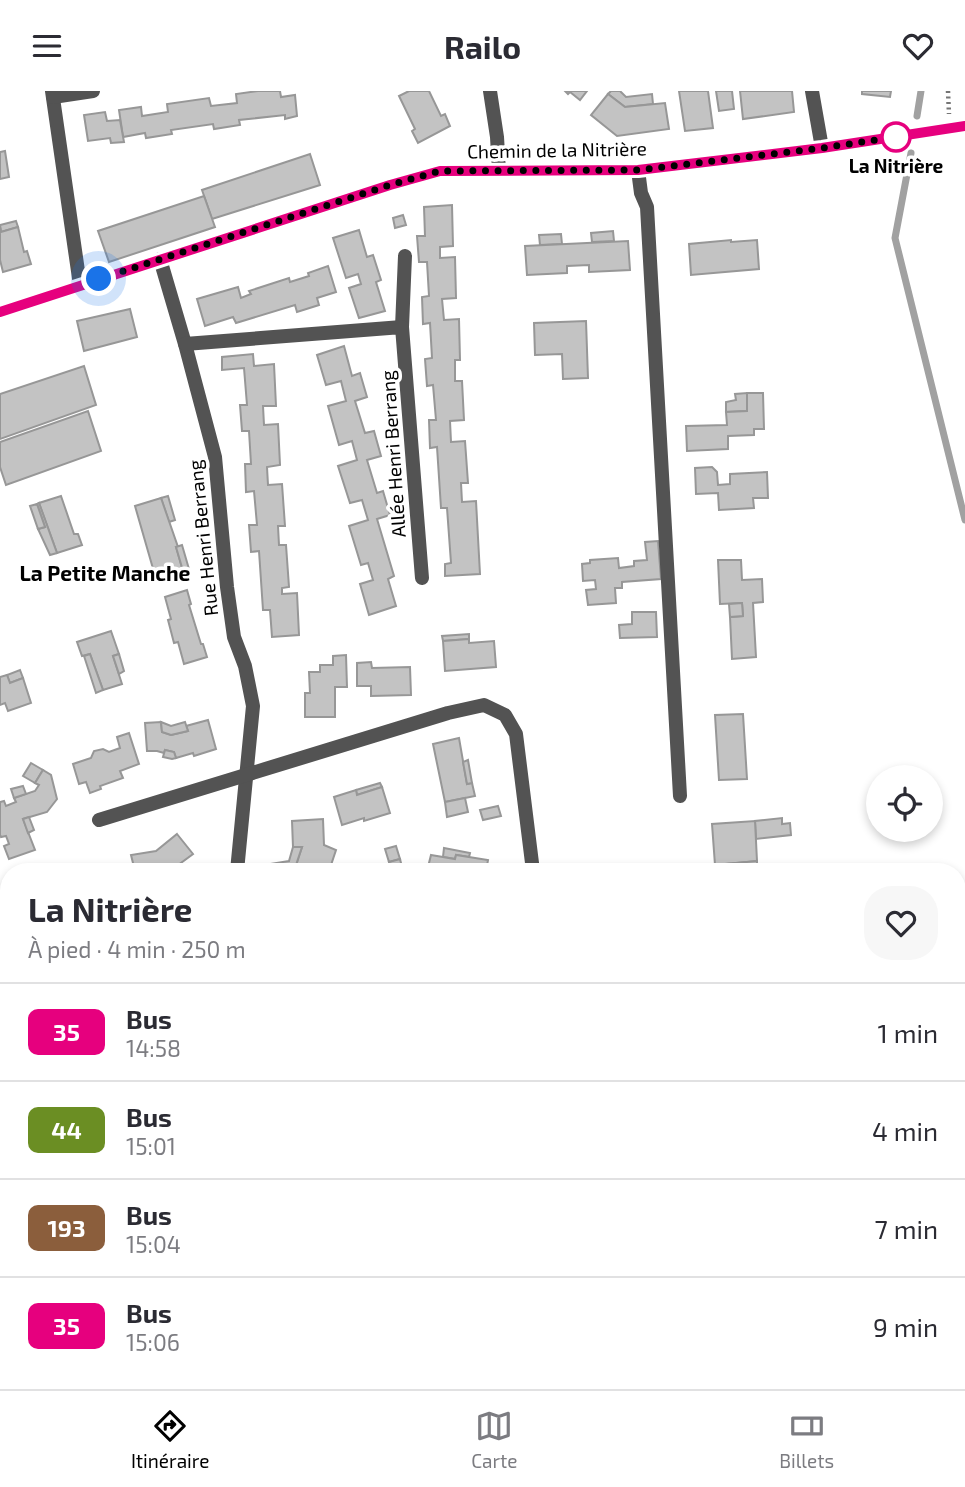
<!DOCTYPE html>
<html lang="fr">
<head>
<meta charset="utf-8">
<style>
  :root { --surface:#fff; --page:#f7f7f7; --text:#2b2b33; --muted:#7c7c81; --line:#e1e1e2; --accent:#000 }
  body { margin:0; font-family:"Exo 2",sans-serif; background:var(--page); color:var(--text); height:100vh; display:flex; flex-direction:column; font-size:26px; white-space:nowrap }
  * { box-sizing:border-box; margin:0 }
  p { font-size:23px; color:var(--muted) }
  .icon { flex:none; width:38px; height:38px; fill:none; stroke:currentColor; stroke-width:2; stroke-linecap:round; stroke-linejoin:round }
  .map { position:relative; flex:1; overflow:hidden }
  .sheet { position:absolute; left:0px; top:772px; width:966px; height:527px; display:flex; flex-direction:column; background:var(--surface); border-radius:28px 28px 0 0; box-shadow:0 4px 10px #0003 }
  .sheet>* { flex:none }
  .badge { padding:0 14px; border-radius:10px; font-size:24px; line-height:46px }
  .controls { position:absolute; left:866px; top:674px; display:grid; gap:14px }
  .controls a { display:grid; place-items:center; width:77px; height:77px; border-radius:50%; background:var(--surface); box-shadow:0 4px 10px #0003; font-size:35px }
  .you { position:absolute; width:35px; height:35px; margin:-18px; border:5px solid #fff; border-radius:50%; background:#1a73e8; box-shadow:0 0 0 10px #1a73e833 }
  .map>.badge { position:absolute; translate:-50% -50%; box-shadow:0 0 0 4px #fff }
  .round { display:grid; place-items:center; flex:none; width:74px; height:74px; border-radius:28px; background:var(--page) }
  .head { display:flex; align-items:center; justify-content:space-between; height:119px; padding:0 28px }
  h1 { font-size:33px; font-weight:700; line-height:52px }
  ul { padding:0; list-style:none }
  li { display:flex; align-items:center; gap:21px; height:98px; padding:0 28px; border-top:2px solid var(--line) }
  li div { flex:1 }
  li b { display:block; font-size:26px }
  li em { font-style:normal }
  li .badge { min-width:77px; font-weight:700; text-align:center }
  header { display:flex; justify-content:space-between; align-items:center; height:91px; padding:0 28px; background:var(--surface); font-size:32px; font-weight:700 }
  .tabs { display:flex; justify-content:space-around; align-items:center; height:98px; border-top:2px solid var(--line); background:var(--surface); font-size:19px; color:var(--muted) }
  .tabs a { display:grid; justify-items:center; gap:4px }
  .tabs .active { color:var(--accent) }
  .map>svg:first-child { display:block }
</style>
</head>
<body>
<header><svg class="icon" aria-label="menu" viewBox="0 0 24 24"><path d="M4 6h16M4 12h16M4 18h16"/></svg>Railo<svg class="icon" aria-label="heart" viewBox="0 0 24 24"><path d="M12 20l-8-8c-3-5 5-10 8-4 3-6 11-1 8 4z"/></svg></header>
<div class="map">
<svg width="965" height="1298" viewBox="0 0 965 1298">
  <rect width="100%" height="100%" fill="#fff"/>
  <polygon fill="#a1a1a1" points="617,1290 729,1290 731,1298 619,1298"/>
  <g fill="none" stroke-linecap="round" stroke-linejoin="round">
    <g stroke="#a1a1a1" stroke-width="7">
      <polyline points="917,25 921,0"/>
      <polyline points="911,62 895,147 965,429"/>
    </g>
  </g>
  <g fill="#c3c3c3" stroke="#979797" stroke-width="2">
    <polygon points="258,0 280,0 281,6 295,4 297,25 285,28 285,24 239,29 240,34 214,38 213,33 171,39 172,43 146,47 145,42 123,46 119,19 141,16 142,25 168,21 167,13 209,7 211,15 237,12 236,3"/>
    <polygon points="409,0 429,0 441,25 445,23 450,35 418,52 412,40 415,38 399,5"/>
    <polygon points="565,0 587,0 580,9 570,1 568,3"/>
    <polygon points="611,0 620,0 626,6 652,3 653,13 625,16 608,3"/>
    <polygon points="679,0 708,0 713,37 685,40"/>
    <polygon points="716,0 732,0 734,18 719,20"/>
    <polygon points="740,0 792,0 794,21 743,28"/>
    <polygon points="862,0 891,0 890,6 862,3"/>
    <polygon points="608,3 625,16 665,12 669,38 617,45 591,24"/>
    <polygon points="105,21 107,30 120,29 124,51 111,52 110,47 88,50 84,24"/>
    <polygon points="5,60 9,86 0,88 0,61"/>
    <polygon points="310,63 320,94 212,128 202,99"/>
    <polygon points="204,105 215,136 109,171 98,140"/>
    <polygon points="452,114 453,155 440,156 440,167 455,166 456,207 442,208 444,229 459,228 460,269 455,269 455,290 462,290 464,329 450,330 451,351 465,350 468,392 461,392 462,411 476,410 480,483 445,485 445,473 451,472 447,417 441,417 437,356 430,357 429,329 436,329 433,294 427,295 425,268 432,267 430,232 423,233 422,206 429,205 427,171 419,171 417,145 425,145 424,116"/>
    <polygon points="403,124 406,134 395,137 393,127"/>
    <polygon points="16,130 18,136 1,141 0,134"/>
    <polygon points="0,136 1,141 18,136 24,161 27,160 31,173 3,181 0,169"/>
    <polygon points="359,139 367,166 373,164 381,189 376,191 385,220 359,227 349,197 361,193 358,183 346,187 333,147"/>
    <polygon points="613,140 614,150 592,151 591,142"/>
    <polygon points="561,143 562,153 540,154 539,144"/>
    <polygon points="731,149 731,151 757,149 759,178 691,184 689,153"/>
    <polygon points="628,150 630,179 589,181 589,174 567,175 567,182 527,184 525,155"/>
    <polygon points="328,175 336,201 317,207 319,214 297,221 295,214 236,232 233,226 205,235 197,208 238,196 241,207 251,203 249,200 289,187 290,191 309,185 308,182"/>
    <polygon points="130,218 137,246 84,260 77,230"/>
    <polygon points="586,230 588,287 563,288 562,263 535,264 534,232"/>
    <polygon points="344,255 352,285 360,282 367,306 355,310 365,342 374,340 381,365 367,369 377,402 383,400 390,424 377,428 394,485 388,488 396,515 369,524 360,493 373,489 368,472 361,474 349,435 368,429 362,409 350,412 338,375 357,369 352,350 339,354 328,315 346,310 341,290 326,294 317,264"/>
    <polygon points="253,263 254,275 274,273 276,315 263,315 264,334 278,333 280,374 267,376 268,394 282,393 285,435 278,435 279,454 286,454 289,496 282,497 282,503 297,502 299,544 272,546 270,519 263,519 259,460 251,461 249,434 257,434 254,400 246,401 245,373 251,373 249,340 242,340 240,314 247,314 244,277 222,279 222,266"/>
    <polygon points="84,275 96,314 0,348 0,303"/>
    <polygon points="747,302 747,320 726,321 726,311 736,309 735,303"/>
    <polygon points="747,302 763,302 764,338 754,338 754,344 728,345 728,358 687,360 686,335 727,334 726,321 747,320"/>
    <polygon points="88,320 101,360 6,394 0,376 0,351"/>
    <polygon points="712,376 717,381 718,394 730,393 730,383 767,381 768,407 753,407 754,417 719,419 718,402 696,403 695,377"/>
    <polygon points="61,405 74,443 78,443 82,454 57,462 39,412"/>
    <polygon points="168,405 175,429 169,431 161,407"/>
    <polygon points="161,407 178,456 176,456 183,480 156,488 135,415"/>
    <polygon points="39,412 57,462 50,464 38,438 45,436 37,413"/>
    <polygon points="37,413 45,436 38,438 30,415"/>
    <polygon points="658,450 661,488 622,491 622,497 615,497 616,512 588,514 586,499 596,498 595,489 583,490 582,473 590,472 590,469 618,467 619,477 634,475 634,470 647,469 645,451"/>
    <polygon points="182,454 189,478 183,480 176,456"/>
    <polygon points="718,469 741,469 742,489 762,488 763,511 753,512 756,566 732,568 730,526 743,525 742,512 720,513"/>
    <polygon points="187,499 191,513 189,514 201,553 203,553 207,566 184,573 178,551 174,552 168,529 171,528 165,506"/>
    <polygon points="742,512 743,525 730,526 729,513"/>
    <polygon points="632,521 656,521 657,546 620,547 619,534 632,533"/>
    <polygon points="111,540 119,563 113,565 122,593 103,599 90,563 82,565 77,551"/>
    <polygon points="469,543 469,548 443,550 442,545"/>
    <polygon points="469,548 469,552 494,550 496,576 445,580 443,550"/>
    <polygon points="90,563 103,599 96,602 84,565"/>
    <polygon points="119,563 124,580 119,583 113,565"/>
    <polygon points="346,564 347,596 335,596 335,626 305,626 305,602 310,602 309,581 320,581 320,574 333,574 333,565"/>
    <polygon points="371,571 372,577 410,576 411,604 371,605 371,595 357,595 357,572"/>
    <polygon points="20,579 23,587 10,592 7,584"/>
    <polygon points="7,584 10,592 23,587 31,612 8,620 5,612 0,614 0,586"/>
    <polygon points="743,623 747,688 719,689 715,624"/>
    <polygon points="208,629 216,658 194,665 193,662 176,667 174,661 165,659 164,662 157,660 147,660 145,632 161,631 162,641 171,644 188,640 186,635"/>
    <polygon points="161,631 171,635 185,631 188,640 171,644 162,641"/>
    <polygon points="129,642 139,673 120,680 123,687 100,695 101,698 90,702 86,691 79,693 73,673 91,667 94,660 103,658 109,661 120,657 117,646"/>
    <polygon points="459,647 467,693 472,692 475,705 445,711 433,653"/>
    <polygon points="165,659 174,661 176,667 172,668 163,666"/>
    <polygon points="468,669 472,692 467,693 463,671"/>
    <polygon points="31,672 43,679 35,692 23,685"/>
    <polygon points="43,679 51,684 57,708 47,721 23,728 35,759 9,768 4,755 9,753 6,745 1,746 0,744 0,711 4,710 6,715 16,711 14,707 35,700 39,694 35,692"/>
    <polygon points="380,692 382,696 357,704 356,699"/>
    <polygon points="23,695 26,703 14,707 11,698"/>
    <polygon points="382,696 390,722 364,730 364,727 342,734 334,706 356,699 357,704"/>
    <polygon points="465,707 468,721 447,726 445,711"/>
    <polygon points="498,715 501,725 483,729 480,719"/>
    <polygon points="29,726 34,739 28,742 23,728"/>
    <polygon points="782,727 782,733 790,732 791,744 756,748 755,730"/>
    <polygon points="323,728 324,754 336,759 329,780 275,780 295,777 302,756 293,756 292,730"/>
    <polygon points="755,730 757,770 715,774 712,733"/>
    <polygon points="177,743 193,763 170,780 135,780 131,764 156,760"/>
    <polygon points="396,755 400,768 389,771 385,758"/>
    <polygon points="293,756 302,756 295,777 272,780 270,773 289,770"/>
    <polygon points="444,757 470,762 469,766 456,764 455,768 443,766"/>
    <polygon points="431,764 455,768 456,764 488,769 486,780 427,780"/>
    <polygon points="400,768 403,780 367,780 390,774 389,771"/>
    <polygon points="757,770 757,780 716,780 715,774"/>
    <polygon points="0,907 9,912 9,942 0,937"/>
    <polygon points="9,1055 9,1099 0,1101 0,1056"/>
    <polygon points="197,1290 237,1290 239,1298 190,1298 189,1292"/>
    <polygon points="298,1290 319,1290 321,1298 299,1298"/>
    <polygon points="398,1290 443,1290 447,1298 400,1298"/>
    <polygon points="520,1290 568,1290 569,1293 561,1295 562,1298 522,1298"/>
  </g>
  <g fill="none" stroke-linecap="round" stroke-linejoin="round">
    <g stroke="#757575" stroke-width="4.5" stroke-dasharray="2 3.5" stroke-linecap="butt">
      <polyline points="948,0 949,23"/>
      <polyline points="0,966 9,963"/>
      <polyline points="0,1297 50,1290"/>
    </g>
    <g stroke="#535353" stroke-width="12">
      <polyline points="271,1290 272,1298"/>
      <polyline points="357,1290 359,1298"/>
      <polyline points="480,1290 482,1298"/>
      <polyline points="604,1290 605,1298"/>
      <polyline points="157,1298 161,1290"/>
    </g>
    <g stroke="#535353" stroke-width="14">
      <polyline points="52,0 80,194"/>
      <polyline points="490,0 497,46 499,79"/>
      <polyline points="812,0 822,57"/>
      <polyline points="53,6 93,0"/>
      <polyline points="638,79 641,102 647,116 680,705"/>
      <polyline points="160,168 185,253 215,366 227,496 234,546 245,575 253,615 237,780"/>
      <polyline points="0,221 390,94 440,80 638,79 822,57 965,35"/>
      <polyline points="402,236 405,165"/>
      <polyline points="185,253 402,236 422,487"/>
      <polyline points="99,729 448,622 484,614 505,624 516,643 533,780"/>
    </g>
  </g>
  <g fill="none" stroke-linecap="round" stroke-linejoin="round">
    <defs>
      <polyline id="line" points="0,221 390,94 440,80 638,79 822,57 965,35"/>
    </defs>
    <use href="#line" stroke="#fff" stroke-width="16"/>
    <use href="#line" stroke="#e6007e" stroke-width="10"/>
    <polyline stroke="#000" stroke-width="7" stroke-dasharray="0 12.6" points="99,188 390,94 440,80 638,79 822,57 896,46"/>
  </g>
  <circle fill="#fff" stroke="#e6007e" stroke-width="3.5" cx="896" cy="46" r="14"/>
  <g text-anchor="middle" stroke-width="7" stroke-linejoin="round" paint-order="stroke">
    <g font-size="19" fill="#000" stroke="#fff">
      <text transform="translate(557 59) rotate(-1)" y="7">Chemin de la Nitrière</text>
      <text transform="translate(393 363) rotate(-94)" y="7">Allée Henri Berrang</text>
      <text transform="translate(203 447) rotate(-96)" y="7">Rue Henri Berrang</text>
    </g>
    <g font-size="19" font-weight="bold" fill="#000" stroke="#fff">
      <text x="896" y="82">La Nitrière</text>
    </g>
    <g font-size="21" font-weight="bold" fill="#000" stroke="#fff">
      <text x="105" y="490">La Petite Manche</text>
    </g>
  </g>
</svg>
<div class="controls">
<a><svg class="icon" aria-label="locate" viewBox="0 0 24 24"><circle cx="12" cy="12" r="6"/><path d="M12 2v4M12 18v4M2 12h4M18 12h4"/></svg></a>
</div>
<div class="you" style="left:99px;top:188px"></div>
<section class="sheet">
<div class="head"><div><h1>La Nitrière</h1><p>À pied · 4 min · 250 m</p></div><a class="round"><svg class="icon" aria-label="heart" viewBox="0 0 24 24"><path d="M12 20l-8-8c-3-5 5-10 8-4 3-6 11-1 8 4z"/></svg></a></div>
<ul>
<li><span class="badge" style="background:#e6007e;color:#fff">35</span><div><b>Bus</b><p>14:58</p></div><em>1 min</em></li>
<li><span class="badge" style="background:#6b8e23;color:#fff">44</span><div><b>Bus</b><p>15:01</p></div><em>4 min</em></li>
<li><span class="badge" style="background:#8b5e3c;color:#fff">193</span><div><b>Bus</b><p>15:04</p></div><em>7 min</em></li>
<li><span class="badge" style="background:#e6007e;color:#fff">35</span><div><b>Bus</b><p>15:06</p></div><em>9 min</em></li>
</ul>
</section>
</div>
<nav class="tabs">
<a class="active"><svg class="icon" aria-label="directions" viewBox="0 0 24 24"><path d="M12 3l9 9-9 9-9-9zM9 14v-3h6M13 9l2 2-2 2"/></svg>Itinéraire</a>
<a><svg class="icon" aria-label="map" viewBox="0 0 24 24"><path d="M3 6l6-2 6 2 6-2v14l-6 2-6-2-6 2zM9 4v14M15 6v14"/></svg>Carte</a>
<a><svg class="icon" aria-label="tickets" viewBox="0 0 24 24"><path d="M3 7h18v10H3zM15 7v10"/></svg>Billets</a>
</nav>
</body>
</html>
